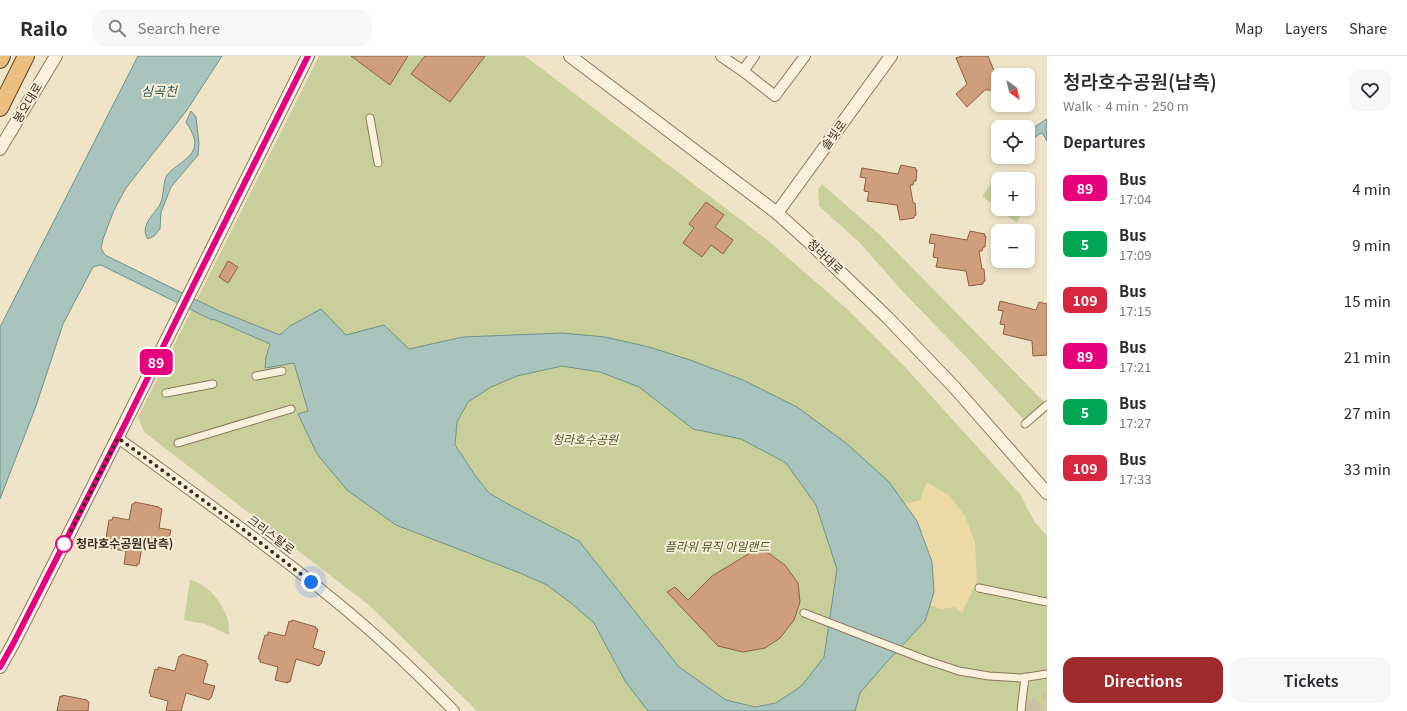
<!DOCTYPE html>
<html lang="en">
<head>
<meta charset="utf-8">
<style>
  :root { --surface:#fff; --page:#f7f7f7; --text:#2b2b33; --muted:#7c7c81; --line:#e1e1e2; --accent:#9e2a2b }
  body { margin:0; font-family:Georgia,"Noto Sans KR",serif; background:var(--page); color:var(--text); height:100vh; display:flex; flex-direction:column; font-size:15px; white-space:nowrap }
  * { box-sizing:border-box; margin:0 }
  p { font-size:13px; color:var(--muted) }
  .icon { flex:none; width:22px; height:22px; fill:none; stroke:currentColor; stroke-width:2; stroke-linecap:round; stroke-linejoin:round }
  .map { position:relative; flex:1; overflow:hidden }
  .details { display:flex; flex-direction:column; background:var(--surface); width:360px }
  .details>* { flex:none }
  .badge { padding:0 8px; border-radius:6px; font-size:14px; line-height:26px }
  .needle { width:26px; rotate:146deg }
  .controls { position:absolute; left:991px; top:12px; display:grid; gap:8px }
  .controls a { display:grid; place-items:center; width:44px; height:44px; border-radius:8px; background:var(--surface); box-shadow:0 2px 6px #0003; font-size:20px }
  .you { position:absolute; width:20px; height:20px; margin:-10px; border:3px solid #fff; border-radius:50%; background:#1a73e8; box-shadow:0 0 0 6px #1a73e833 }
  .map>.badge { position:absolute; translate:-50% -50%; box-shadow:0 0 0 2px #fff }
  h2 { padding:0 16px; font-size:15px; line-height:36px }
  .round { display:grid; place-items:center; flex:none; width:42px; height:42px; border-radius:12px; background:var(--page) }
  .head { display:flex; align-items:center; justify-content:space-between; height:68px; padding:0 16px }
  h1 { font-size:19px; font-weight:600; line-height:30px }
  .action { display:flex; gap:8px; margin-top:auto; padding:8px 16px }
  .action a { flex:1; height:46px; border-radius:12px; background:var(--accent); color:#fff; font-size:16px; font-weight:600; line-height:46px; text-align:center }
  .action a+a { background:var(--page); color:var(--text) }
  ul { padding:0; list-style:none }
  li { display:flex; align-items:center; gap:12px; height:56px; padding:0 16px }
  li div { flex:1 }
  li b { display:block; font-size:15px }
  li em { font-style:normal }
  li .badge { min-width:44px; font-weight:700; text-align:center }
  header { display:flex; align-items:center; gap:24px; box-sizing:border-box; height:56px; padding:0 20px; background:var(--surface); border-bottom:1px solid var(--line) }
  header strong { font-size:19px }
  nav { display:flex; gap:22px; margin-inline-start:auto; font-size:14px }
  .search { width:280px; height:36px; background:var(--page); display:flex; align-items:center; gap:10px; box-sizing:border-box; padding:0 14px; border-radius:12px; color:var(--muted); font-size:15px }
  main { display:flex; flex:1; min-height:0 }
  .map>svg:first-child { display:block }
</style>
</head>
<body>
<header>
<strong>Railo</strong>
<div class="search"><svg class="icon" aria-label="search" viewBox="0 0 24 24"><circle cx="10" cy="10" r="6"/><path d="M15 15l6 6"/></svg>Search here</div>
<nav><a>Map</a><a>Layers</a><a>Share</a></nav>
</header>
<main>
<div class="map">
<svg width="1047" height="655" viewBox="0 0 1047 655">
  <rect width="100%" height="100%" fill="#f0e4c8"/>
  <g fill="#c9cf9b">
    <polygon points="319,0 525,0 766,183 846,252 905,311 1020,438 1034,465 1047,480 1047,655 477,655 370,550 144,376 138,361"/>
    <polygon points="822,128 880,179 1044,346 1024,364 969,304 905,238 860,187 819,150 818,134"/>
    <polygon points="991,128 998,134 998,153 982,140"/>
    <polygon points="998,153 1019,153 1020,160 1017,167"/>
    <path d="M190 524C206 527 222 546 227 561 229 567 229 573 229 579L205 568 184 564Z"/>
  </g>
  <polygon fill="#ecd9a5" points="927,426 950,440 965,460 975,486 977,525 962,557 954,551 941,553 930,549 934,536 917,465 905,448 920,444"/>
  <g fill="#a9c4bc" stroke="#6f938a" fill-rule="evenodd">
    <path d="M138 0H222L187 54 126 132 114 154 103 183 101 192 105 199 217 254 280 279 290 270 321 253 346 279 384 269 409 293 463 281 562 277 605 281 649 291 690 304 743 324 797 351 846 387 889 426 917 465 932 506 934 536 925 565 885 608 860 637 855 655H648L625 625 594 567 571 547 547 529 520 517 396 469 347 434 317 398 298 358 308 355 294 307 265 312 266 301 270 288 213 263 212 264 101 209 96 210 93 211 63 268 36 350 0 443V271ZM562 310 600 316 639 331 693 373 741 383 786 407 816 449 837 513 824 601 807 623 800 631 776 647 755 651 726 644 679 611 579 485 506 447 489 437 477 422 455 389 457 366 468 346 491 331 517 320Z"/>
    <path d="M191 55 196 61 199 87 198 99 171 131 161 156 160 173 154 180 148 183C138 169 157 157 161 146 164 138 163 126 167 119 171 114 176 111 181 107 200 94 197 83 186 66Z"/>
    <polygon points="1047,63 1046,72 1047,85 1043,78 1041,77 1034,82 1028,82 1028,75"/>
  </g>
  <g fill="#cf9f7d" stroke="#8d5f41">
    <polygon points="351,0 408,0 390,29"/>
    <polygon points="425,0 485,0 450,46 411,18"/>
    <polygon points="962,0 988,0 995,17 998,17 998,34 985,34 967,51 956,38 967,28 956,2"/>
    <polygon points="901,109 916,112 915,114 917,114 916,125 914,125 913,129 910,129 913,147 915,147 916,159 914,160 914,162 900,164 897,149 867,145 869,136 864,135 866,122 860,121 862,112 898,118"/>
    <polygon points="706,146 724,159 715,171 733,184 723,198 711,189 702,201 683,187 694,172 689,168"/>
    <polygon points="970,175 985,178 984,180 986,180 985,191 983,191 982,195 979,195 982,213 984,213 985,225 983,226 983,228 969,230 966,215 936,211 938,202 933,201 935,188 929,187 931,178 967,184"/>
    <polygon points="228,205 238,211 228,227 219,221"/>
    <polygon points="1000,245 1036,254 1039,246 1047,248 1047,299 1033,300 1032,285 1003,278 1005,269 1000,268 1003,255 998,254"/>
    <polygon points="135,446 159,451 159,452 162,453 159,472 171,474 168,487 167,487 166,489 143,485 139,508 137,508 137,510 124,508 126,495 107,492 107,489 105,488 109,464 112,464 113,461 129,464 132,448 134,448"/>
    <polygon points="760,491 785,509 798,527 800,546 794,564 780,582 765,592 743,596 718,590 667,536 675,531 688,544 712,520"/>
    <polygon points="292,564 316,571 316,573 318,573 313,592 325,596 321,608 320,608 319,610 296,603 290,626 288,625 288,627 275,624 278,611 260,606 260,603 258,603 265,579 268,579 268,576 285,580 289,565 291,566"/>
    <polygon points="182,598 206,605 206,607 208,608 203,627 215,630 211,642 210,642 209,644 186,637 181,655 166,655 168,645 150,640 151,638 149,637 155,613 158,614 158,611 175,615 179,600 181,600"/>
    <polygon points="62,639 87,644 87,645 89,646 88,655 57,655 60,640 62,641"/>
  </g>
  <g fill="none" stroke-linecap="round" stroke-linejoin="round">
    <polyline stroke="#ccc0a6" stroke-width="14" stroke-dasharray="14 7" stroke-linecap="butt" points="1027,655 1047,641"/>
    <defs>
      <g id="pedestrian">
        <polyline points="370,62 378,107"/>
        <polyline points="256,320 282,315"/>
        <polyline points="166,337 213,328"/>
        <polyline points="1025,368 1047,349"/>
        <polyline points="178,387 291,353"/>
        <polyline points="979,532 1047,546"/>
        <polyline points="804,557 926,604 959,615 989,620 1022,622 1047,618"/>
        <polyline points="1021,655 1025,621"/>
      </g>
      <g id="minor">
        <polyline points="721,0 743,15 775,40 805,0"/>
        <polyline points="743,15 754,0"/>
        <path d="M118 382C191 435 264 487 334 544 376 578 416 616 454 655"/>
      </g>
      <g id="tertiary">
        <polyline points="570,0 777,157 809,186 888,262 955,332 1047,437"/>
        <polyline points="0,93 56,0"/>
        <polyline points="777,157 891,0"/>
        <path d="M0 611 13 588C113 393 210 196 308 0"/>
      </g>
      <g id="trunk">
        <polyline points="0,4 2,0"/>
        <polyline points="0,52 26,0"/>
      </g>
    </defs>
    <use href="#pedestrian" stroke="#8d765c" stroke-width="9"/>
    <use href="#minor" stroke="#8d765c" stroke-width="12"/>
    <use href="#tertiary" stroke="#8d765c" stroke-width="14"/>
    <use href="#trunk" stroke="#5b4430" stroke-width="18"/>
    <use href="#pedestrian" stroke="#faf1dc" stroke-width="7"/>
    <use href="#minor" stroke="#faf1dc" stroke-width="10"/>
    <use href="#tertiary" stroke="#faf1dc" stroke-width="12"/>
    <use href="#trunk" stroke="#eabe7c" stroke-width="16"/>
  </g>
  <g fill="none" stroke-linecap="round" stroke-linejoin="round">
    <defs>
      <polyline id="line" points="0,611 13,588 124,370 193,230 308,0"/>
    </defs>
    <use href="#line" stroke="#fff" stroke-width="9"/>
    <use href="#line" stroke="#e6007e" stroke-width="6"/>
    <polyline stroke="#3d2e20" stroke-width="4" stroke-dasharray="0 7.2" points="64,488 63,491 118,382 244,474 311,526"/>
  </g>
  <circle fill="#fff" stroke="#e6007e" stroke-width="2" cx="64" cy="488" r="8"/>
  <g text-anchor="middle" stroke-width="4" stroke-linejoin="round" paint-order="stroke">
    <g font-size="12" fill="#3d2e20" stroke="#f7eed8">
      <text transform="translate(28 47) rotate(-59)" y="4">봉오대로</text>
      <text transform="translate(834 79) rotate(-54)" y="4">솔빛로</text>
      <text transform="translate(825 201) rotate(43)" y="4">청라대로</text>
      <text transform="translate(271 479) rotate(37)" y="4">크리스탈로</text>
    </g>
    <g font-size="12" font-style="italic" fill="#4d5a26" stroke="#f7eed8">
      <text x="585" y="388">청라호수공원</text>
      <text x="717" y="495">플라워 뮤직 아일랜드</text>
    </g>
    <g font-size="12" font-weight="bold" fill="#3d2e20" stroke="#f7eed8" text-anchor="start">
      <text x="76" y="492">청라호수공원(남측)</text>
    </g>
    <g font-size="13" font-style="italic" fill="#2f5d5a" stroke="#f7eed8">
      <text x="159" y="40">심곡천</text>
    </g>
  </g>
</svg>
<div class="controls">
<a><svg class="needle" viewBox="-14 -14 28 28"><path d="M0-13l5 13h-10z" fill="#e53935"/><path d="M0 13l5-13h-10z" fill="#7c7c81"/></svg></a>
<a><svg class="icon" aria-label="locate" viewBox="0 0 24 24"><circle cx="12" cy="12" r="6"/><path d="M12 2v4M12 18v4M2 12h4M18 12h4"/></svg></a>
<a>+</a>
<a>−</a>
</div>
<div class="you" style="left:311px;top:526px"></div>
<b class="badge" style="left:156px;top:306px;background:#e6007e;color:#fff">89</b>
</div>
<section class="details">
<div class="head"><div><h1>청라호수공원(남측)</h1><p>Walk · 4 min · 250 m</p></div><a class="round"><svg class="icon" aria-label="heart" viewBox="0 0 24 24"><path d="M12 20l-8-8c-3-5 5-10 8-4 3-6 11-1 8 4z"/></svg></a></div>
<h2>Departures</h2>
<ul>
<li><span class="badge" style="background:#e6007e;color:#fff">89</span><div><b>Bus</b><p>17:04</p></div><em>4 min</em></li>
<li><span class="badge" style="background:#00a651;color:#fff">5</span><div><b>Bus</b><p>17:09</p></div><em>9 min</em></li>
<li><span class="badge" style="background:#d7263d;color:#fff">109</span><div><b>Bus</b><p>17:15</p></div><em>15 min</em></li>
<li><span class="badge" style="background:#e6007e;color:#fff">89</span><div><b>Bus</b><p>17:21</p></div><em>21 min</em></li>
<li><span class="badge" style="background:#00a651;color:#fff">5</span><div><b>Bus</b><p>17:27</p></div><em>27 min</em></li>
<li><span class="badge" style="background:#d7263d;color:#fff">109</span><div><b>Bus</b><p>17:33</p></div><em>33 min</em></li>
</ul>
<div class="action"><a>Directions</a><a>Tickets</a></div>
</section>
</main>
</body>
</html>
